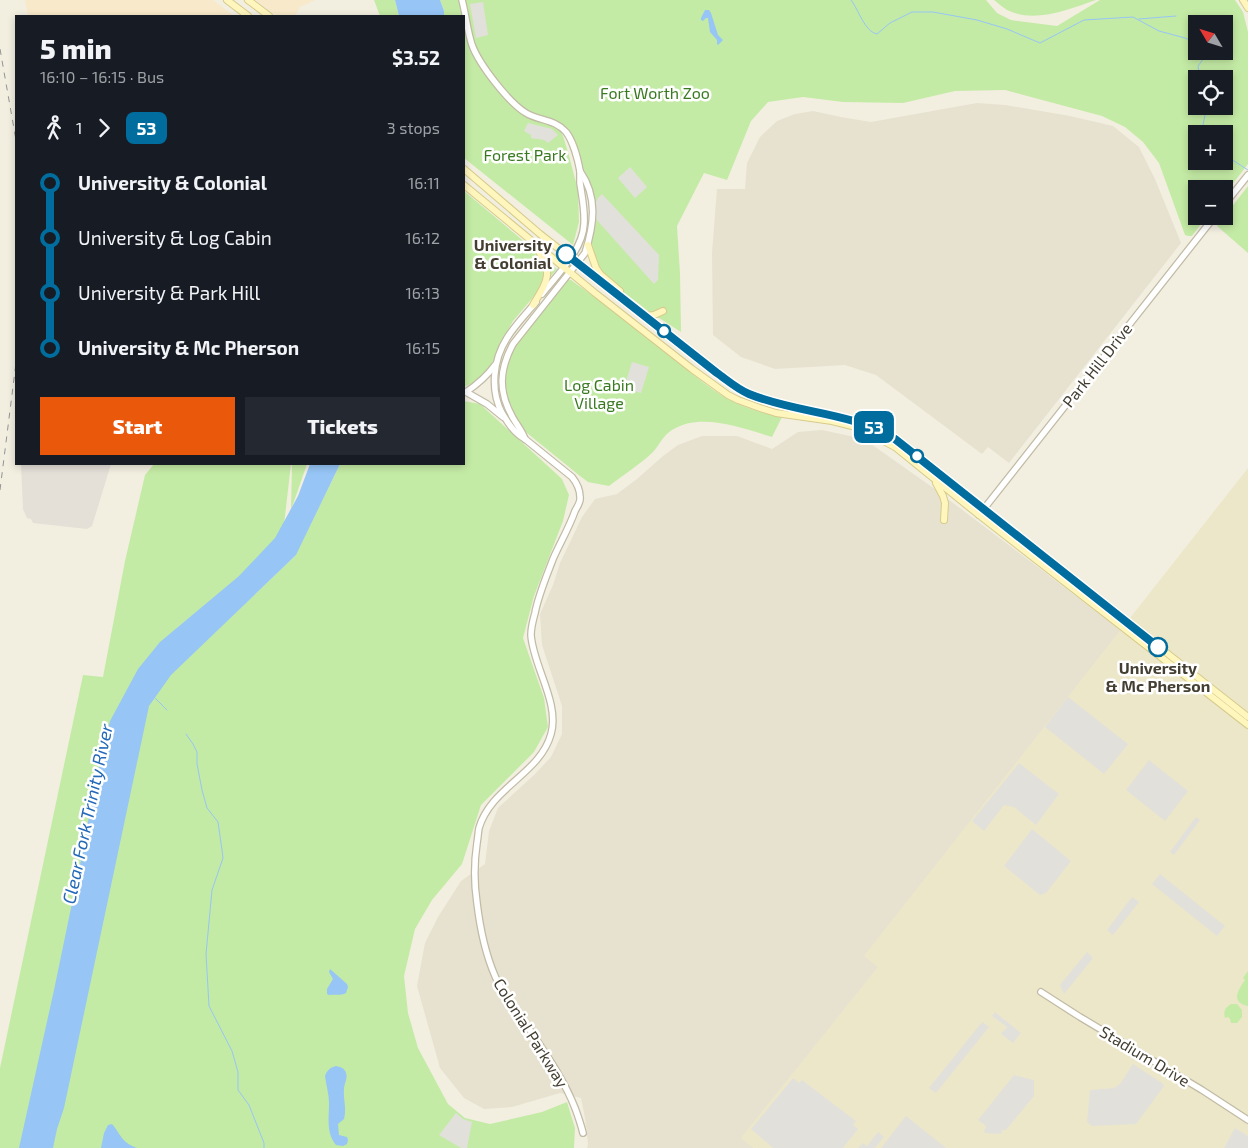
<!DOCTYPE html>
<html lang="en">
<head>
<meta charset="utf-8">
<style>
  :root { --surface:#171b24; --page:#242831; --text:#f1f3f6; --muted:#9ea1a6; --accent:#ea580c }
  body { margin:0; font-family:"Exo 2",sans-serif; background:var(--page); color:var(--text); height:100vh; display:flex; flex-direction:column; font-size:19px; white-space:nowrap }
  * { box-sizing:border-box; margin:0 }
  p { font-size:16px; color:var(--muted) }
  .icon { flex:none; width:28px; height:28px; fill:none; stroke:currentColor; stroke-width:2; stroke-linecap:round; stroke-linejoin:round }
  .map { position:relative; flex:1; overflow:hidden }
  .panel { position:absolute; left:15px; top:15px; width:450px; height:450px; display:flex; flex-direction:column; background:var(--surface); border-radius:0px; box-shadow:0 2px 8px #0003 }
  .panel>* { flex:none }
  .badge { padding:0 10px; border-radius:8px; font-size:18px; line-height:32px }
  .needle { width:32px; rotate:308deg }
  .tools { position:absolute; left:1188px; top:15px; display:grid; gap:10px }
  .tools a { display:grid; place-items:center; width:45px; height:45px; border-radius:0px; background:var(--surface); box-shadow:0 2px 8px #0003; font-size:25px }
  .map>.badge { position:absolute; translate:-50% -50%; box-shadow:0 0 0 2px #fff }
  .legs { display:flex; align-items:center; gap:8px; height:55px; padding:0 25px; font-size:16px }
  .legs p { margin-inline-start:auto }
  .headline { display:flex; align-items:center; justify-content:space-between; height:85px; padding:0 25px }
  h1 { font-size:28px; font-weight:800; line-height:38px }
  .action { display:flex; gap:10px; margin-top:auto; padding:10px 25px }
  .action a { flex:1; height:58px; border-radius:0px; background:var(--accent); color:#fff; font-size:20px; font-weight:800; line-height:58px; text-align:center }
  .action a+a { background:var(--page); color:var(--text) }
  ul { padding:0 25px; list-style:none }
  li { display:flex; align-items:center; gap:18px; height:55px; font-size:19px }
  li i { display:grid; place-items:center; width:8px; height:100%; margin:0 6px; background:currentColor }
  li i::after { content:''; width:12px; height:12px; margin:-6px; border:4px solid; border-radius:50%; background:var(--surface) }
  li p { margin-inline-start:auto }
  li:first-child i { background:linear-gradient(#0000 50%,currentColor 0) }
  li:last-child i { background:linear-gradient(currentColor 50%,#0000 0) }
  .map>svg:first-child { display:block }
</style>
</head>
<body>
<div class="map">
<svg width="1248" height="1148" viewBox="0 0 1248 1148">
  <rect width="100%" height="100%" fill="#f2efe1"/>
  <g fill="#e7e2cf">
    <polygon points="977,103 1005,105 1070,116 1113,126 1139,147 1155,179 1181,243 1009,463 988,447 982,454 876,375 845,365 775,369 741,357 713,335 712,253 717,189 745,189 747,163 760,137 777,121 795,114 813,111 841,117 871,122"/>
    <polygon points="822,430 864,439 932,487 1121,630 1000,969 742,1138 754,1148 587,1148 588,1144 585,1118 581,1098 560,1093 512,1107 484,1109 464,1098 440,1068 417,986 425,943 438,917 461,881 485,864 489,831 498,808 534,775 551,757 562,734 562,706 542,645 540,614 553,585 560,563 582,517 595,499 617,494 637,479 663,456 678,445 702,436 737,436 772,449 798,432"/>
  </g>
  <g fill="#f7e9c9">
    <polygon points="25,0 213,0 234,16 28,16"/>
    <polygon points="256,0 315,0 300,7 295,16 276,16"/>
  </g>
  <polygon fill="#e4dfd7" points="21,464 111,464 92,526 87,529 33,523 31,519 27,518 23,509"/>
  <polygon fill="#ede7c9" points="1248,468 1248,1148 754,1148 741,1138 878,967 864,956"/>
  <g fill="#c4eba5" fill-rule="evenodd">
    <polygon points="374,0 395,0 399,16 380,16"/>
    <path d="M440 0H986L997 13 1011 20 1057 26 1100 0H1235L1243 12 1248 32V164L1224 195V189H1196V216H1207L1192 236H1188L1185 235 1159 163 1143 142 1125 127 1102 116 1005 90 955 91 903 103 843 102 803 97 768 102 751 121 727 180 704 173 677 226 680 273 681 332 648 311 621 290 600 271 592 249V241L596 219 594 195 569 132 562 125 556 121 563 136 568 152 578 190 579 222 573 245 464 158V16H444V11ZM1196 24H1224V51H1196ZM1196 79H1224V106H1196ZM1196 134H1224V161H1196Z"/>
    <path d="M994 0H1096C1069 9 1035 24 1007 10 1002 7 998 3 994 0Z"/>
    <polygon points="1248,186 1248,253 1217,226"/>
    <polygon points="464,191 557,269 513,321 501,342 494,359 486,374 477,381 464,387"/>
    <path d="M567 279 571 280C598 300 626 319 652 339 675 358 696 379 721 395 740 407 761 413 782 417L772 437C742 428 701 412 672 430 663 435 659 446 652 453 639 465 623 475 609 486L588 482 580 476 527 433 517 422 510 411 505 390 507 365 512 350 529 326Z"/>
    <polygon points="464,401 480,404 562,479 569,495 563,521 534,596 523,638 544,698 548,727 534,752 481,805 462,864 432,900 415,929 404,976 408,1013 418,1048 448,1104 465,1118 490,1124 542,1112 567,1102 575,1128 574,1148 0,1148 0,1068 83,675 103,677 125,561 145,475 154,464 291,464 282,542 177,628 197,649 295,556 340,464 464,464"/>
    <polygon points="292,464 307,464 291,510"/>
    <path d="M1248 971V1006C1230 1002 1238 990 1245 980L1243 978Z"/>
    <path d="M1231 1004H1237L1242 1010V1017L1237 1023H1231L1230 1019 1228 1017 1225 1018C1223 1012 1225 1007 1231 1004Z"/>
  </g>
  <g fill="#e2e0db">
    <polygon points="483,2 488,35 476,38 470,4"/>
    <polygon points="528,123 552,129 558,135 548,143 544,140 531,138 531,135 524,131"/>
    <polygon points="630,167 647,187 635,198 618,178"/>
    <polygon points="602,194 659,255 658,280 654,284 596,219 595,204 598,198"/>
    <polygon points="632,362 649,367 641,393 624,388"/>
    <polygon points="1068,697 1128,744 1104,774 1045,727"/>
    <polygon points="1149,760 1188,791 1165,821 1126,790"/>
    <polygon points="1019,763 1059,794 1036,825 1014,807 1004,805 984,831 972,821"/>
    <polygon points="1196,817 1200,820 1174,855 1170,852"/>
    <polygon points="1032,829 1071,861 1046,893 1040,895 1004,866"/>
    <polygon points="1160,874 1225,926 1217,936 1152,884"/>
    <polygon points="1132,897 1139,902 1113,935 1107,930"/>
    <polygon points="1087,952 1093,958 1064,994 1060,985"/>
    <polygon points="995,1012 1021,1033 1013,1043 1001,1034 1007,1027 992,1016"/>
    <polygon points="982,1022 989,1027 936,1093 929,1088"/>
    <polygon points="1133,1064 1162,1083 1164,1086 1136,1124 1092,1126 1087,1122 1090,1090 1114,1088 1120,1084"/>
    <polygon points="1014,1075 1034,1080 1034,1096 1006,1130 1002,1130 1001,1134 984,1133 986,1126 978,1120"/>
    <polygon points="793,1078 799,1083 802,1080 856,1121 853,1125 858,1129 843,1148 773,1148 751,1129"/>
    <polygon points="456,1113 463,1119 472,1122 467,1148 461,1148 439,1135"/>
    <polygon points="906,1116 946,1148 881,1148"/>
    <polygon points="1235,1128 1248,1136 1248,1148 1224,1148"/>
    <polygon points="878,1132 884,1137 875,1148 858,1148 863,1143 867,1146"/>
  </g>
  <g fill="#96c5f6">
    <polygon points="395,0 440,0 444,11 444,16 399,16"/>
    <polygon points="705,10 709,10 711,13 718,35 723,40 718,45 717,44 717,40 710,32 708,18 706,18 703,21 701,20 701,18"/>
    <polygon points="310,464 340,464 296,555 171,675 149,706 64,1108 57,1129 53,1148 19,1148 54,990 82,855 94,789 110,721 138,669 160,642 239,576 275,538 298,496"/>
    <path d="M330 969 347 984 348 987 346 993C340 996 335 994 329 995L327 994V989L333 979 329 972Z"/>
    <path d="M336 1066C340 1067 345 1068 346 1073 348 1078 344 1084 344 1089 343 1100 347 1108 344 1119L338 1124 339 1135 347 1137 348 1140 347 1144 343 1146 336 1145C326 1133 329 1118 329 1103 329 1094 326 1085 325 1076 327 1070 331 1067 336 1066Z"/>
    <path d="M112 1124C116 1128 118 1133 122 1138 126 1143 131 1146 137 1148H101L104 1133 108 1125Z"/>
  </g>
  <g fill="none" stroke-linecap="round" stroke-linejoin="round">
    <g stroke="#96c5f6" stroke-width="1">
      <path d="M851 0C859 10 864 31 877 34L890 23 912 12H933L977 20 1007 29 1040 43 1084 20 1133 17 1159 31 1185 38 1196 43"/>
      <polyline points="1139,19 1176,16"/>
      <polyline points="1200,79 1198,66 1207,54 1205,51"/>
      <polyline points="1201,134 1207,106"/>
      <polyline points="1224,156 1234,161 1248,170"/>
      <polyline points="154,697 167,710"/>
      <polyline points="186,734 193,744 197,752 197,764 202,790 207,808 218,822 222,850 223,858 212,890 206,954 209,1006 232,1051 238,1072 238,1090 249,1105 264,1143 264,1148"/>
    </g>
    <defs>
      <g id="tertiary">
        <path d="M462 0C466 15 467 30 472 45 479 64 508 102 526 113 539 121 555 119 566 132 573 141 578 160 580 171 580 175 580 179 580 183 582 197 585 210 584 224 583 250 557 275 542 294"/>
        <polyline points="1224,205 1248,175"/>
        <path d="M536 302C526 314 515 325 507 338 493 360 490 390 502 413 508 423 514 433 525 439L572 477C576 482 580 490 580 497 581 502 577 507 575 511 569 528 560 543 553 559 547 575 538 596 535 613 533 620 531 628 531 635 533 666 560 703 551 734 540 774 491 787 479 828 478 833 478 838 477 843 474 863 474 883 477 903 480 928 485 953 495 976 504 997 519 1015 532 1033 548 1057 565 1082 575 1108 578 1116 581 1125 583 1133"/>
        <path d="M495 365C487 376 478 384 466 392L487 404 503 417"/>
        <path d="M525 439C522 431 517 425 513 418 498 392 499 370 513 344L585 253C594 225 598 197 580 171"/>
        <polyline points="979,515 1215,216"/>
        <polyline points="1041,992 1080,1017 1202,1090 1248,1120"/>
      </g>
      <g id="secondary">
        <polyline points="227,0 248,16"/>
        <polyline points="248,0 269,16"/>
        <polyline points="1243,0 1248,8"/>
        <path d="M464 169 540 234 733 385C773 408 819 410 862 423L874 427 895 439 1248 717"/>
        <polyline points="464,185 595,293 692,369 728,395 738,400 760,408 776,413 832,421 852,426 865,431 895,447 979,515 1248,725"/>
        <polyline points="588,245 596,268 600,274 620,291"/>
        <path d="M533 305C548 280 554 273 536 247"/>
        <polyline points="645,316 654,315 663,311"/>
        <polyline points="936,483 943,496 945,503 944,520"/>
      </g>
    </defs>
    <use href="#tertiary" stroke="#c1bba6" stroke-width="8"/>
    <use href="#secondary" stroke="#d6cb8c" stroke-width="8"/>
    <use href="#tertiary" stroke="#fff" stroke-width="5.5"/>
    <use href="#secondary" stroke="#fff6be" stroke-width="6"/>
    <g stroke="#939393" stroke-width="1" stroke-dasharray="6 6" stroke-linecap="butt">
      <polyline points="0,49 16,140"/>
      <polyline points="0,490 16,363"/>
    </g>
  </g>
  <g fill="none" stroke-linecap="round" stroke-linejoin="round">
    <defs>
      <path id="line-1" d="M566 254 717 373C727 380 737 389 749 394 798 414 849 411 895 439L1158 647"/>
    </defs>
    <use href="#line-1" stroke="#fff" stroke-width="11"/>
    <use href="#line-1" stroke="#006d9e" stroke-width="8"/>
  </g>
  <g fill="#fff" stroke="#006d9e" stroke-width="2.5">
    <circle cx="566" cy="254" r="9"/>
    <circle cx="664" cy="331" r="6"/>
    <circle cx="917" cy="456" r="6"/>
    <circle cx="1158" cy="647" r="9"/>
  </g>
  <g text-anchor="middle" stroke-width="5" stroke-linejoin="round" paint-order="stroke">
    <g font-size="16" fill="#397a21" stroke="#fff">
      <text x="655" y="99">Fort Worth Zoo</text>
      <text x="525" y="161">Forest Park</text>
      <text x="599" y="391">Log Cabin<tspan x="599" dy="18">Village</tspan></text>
    </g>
    <g font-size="16" font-weight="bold" fill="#443f32" stroke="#fff" text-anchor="end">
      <text x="552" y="251">University<tspan x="552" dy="18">&amp; Colonial</tspan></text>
      <text x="1158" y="674" text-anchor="middle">University<tspan x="1158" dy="18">&amp; Mc Pherson</tspan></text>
    </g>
    <g font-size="16" fill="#443f32" stroke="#fff">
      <text transform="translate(1097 365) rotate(-52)" y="6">Park Hill Drive</text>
      <text transform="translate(531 1033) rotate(58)" y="6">Colonial Parkway</text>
      <text transform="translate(1145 1056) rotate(31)" y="6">Stadium Drive</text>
    </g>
    <g font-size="18" font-style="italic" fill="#2369b8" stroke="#fff">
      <text transform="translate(88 814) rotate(-78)" y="6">Clear Fork Trinity River</text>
    </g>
  </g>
</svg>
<div class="tools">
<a><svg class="needle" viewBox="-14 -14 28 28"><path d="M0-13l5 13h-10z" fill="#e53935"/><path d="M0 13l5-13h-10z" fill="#9ea1a6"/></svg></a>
<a><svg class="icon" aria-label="locate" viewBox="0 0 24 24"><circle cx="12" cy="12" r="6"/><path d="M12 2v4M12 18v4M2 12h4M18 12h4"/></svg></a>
<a>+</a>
<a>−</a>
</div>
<b class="badge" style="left:874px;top:427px;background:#006d9e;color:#fff">53</b>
<section class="panel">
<div class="headline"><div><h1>5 min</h1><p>16:10 – 16:15 · Bus</p></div><b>$3.52</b></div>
<div class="legs"><svg class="icon" aria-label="walk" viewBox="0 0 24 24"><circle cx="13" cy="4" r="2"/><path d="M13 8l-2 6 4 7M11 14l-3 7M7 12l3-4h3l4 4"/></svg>1<svg class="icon" aria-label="forward" viewBox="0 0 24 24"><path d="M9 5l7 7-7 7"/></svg><b class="badge" style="background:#006d9e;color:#fff">53</b><p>3 stops</p></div>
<ul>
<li><i style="color:#006d9e"></i><b>University &amp; Colonial</b><p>16:11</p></li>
<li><i style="color:#006d9e"></i><span>University &amp; Log Cabin</span><p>16:12</p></li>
<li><i style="color:#006d9e"></i><span>University &amp; Park Hill</span><p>16:13</p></li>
<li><i style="color:#006d9e"></i><b>University &amp; Mc Pherson</b><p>16:15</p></li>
</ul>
<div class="action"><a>Start</a><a>Tickets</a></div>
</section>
</div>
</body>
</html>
